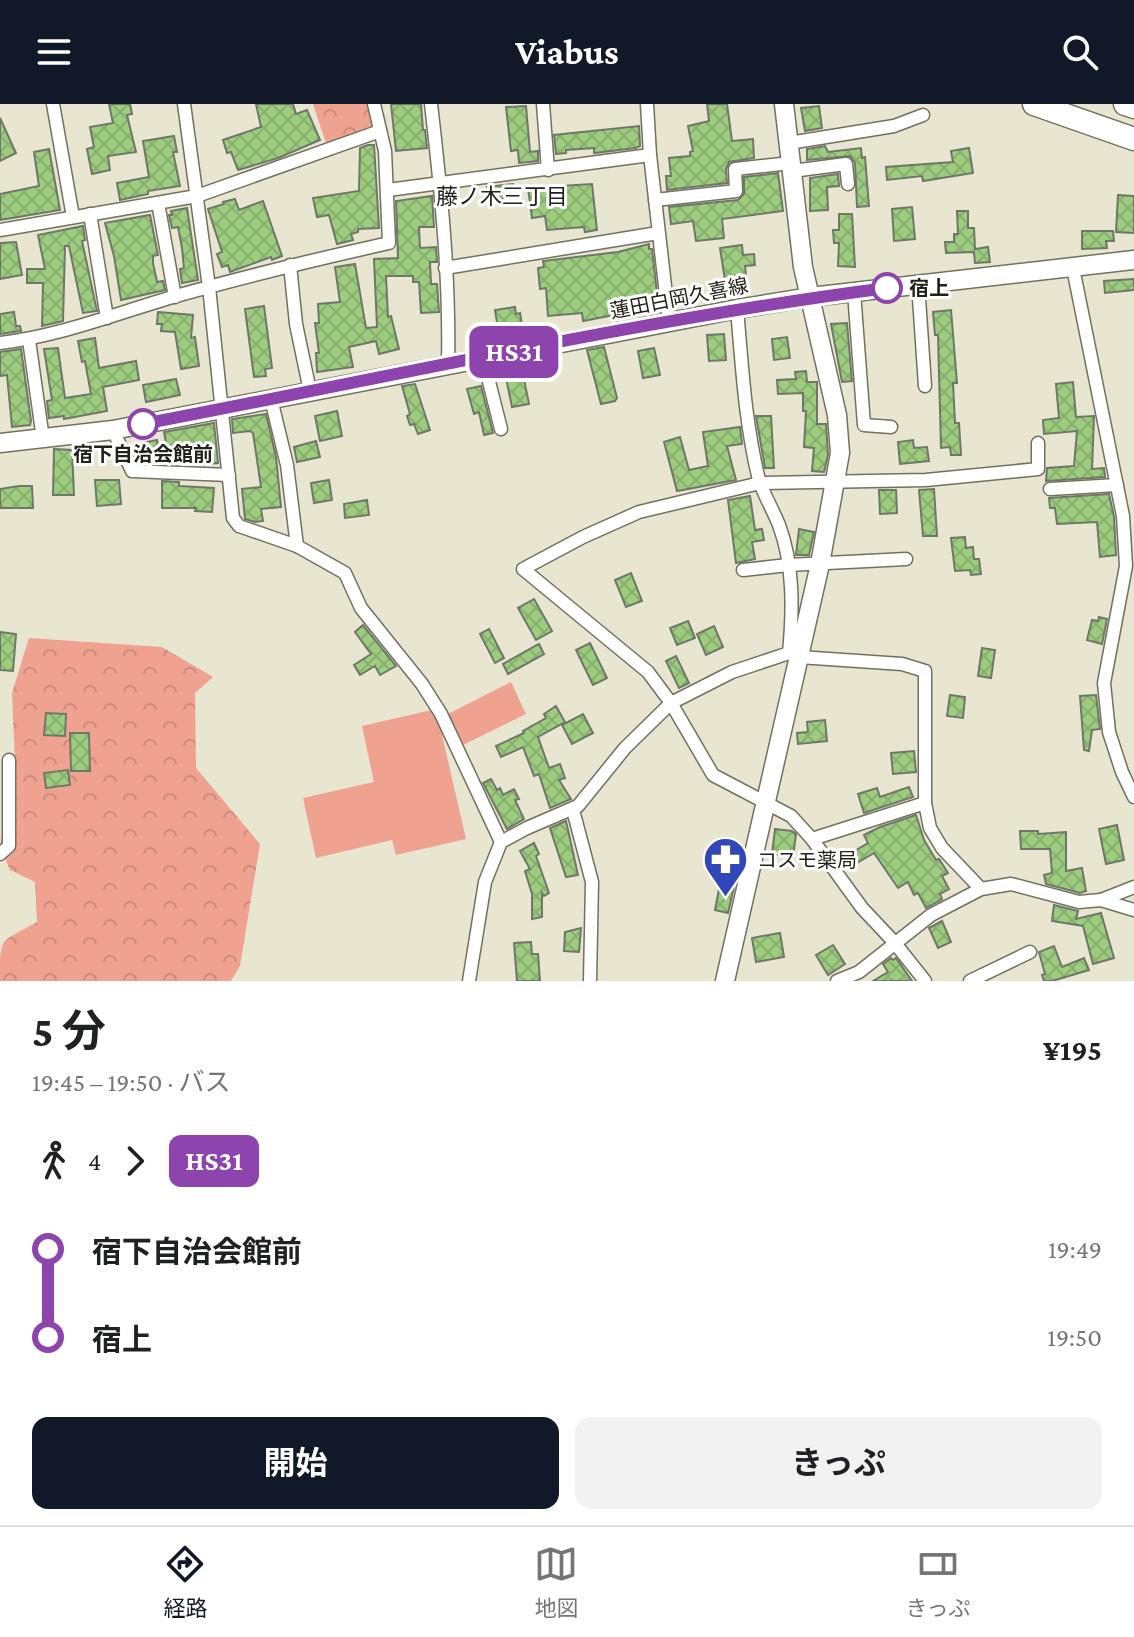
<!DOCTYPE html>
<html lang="ja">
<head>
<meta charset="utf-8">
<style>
  :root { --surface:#fff; --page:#f2f2f2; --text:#202124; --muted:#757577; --line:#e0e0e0; --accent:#111827 }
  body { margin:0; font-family:"Crimson Pro","Noto Sans JP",serif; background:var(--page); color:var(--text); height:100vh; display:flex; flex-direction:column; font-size:30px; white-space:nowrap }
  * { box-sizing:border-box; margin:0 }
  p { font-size:26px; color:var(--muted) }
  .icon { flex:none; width:44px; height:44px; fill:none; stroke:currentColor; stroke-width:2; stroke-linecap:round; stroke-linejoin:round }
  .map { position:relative; height:877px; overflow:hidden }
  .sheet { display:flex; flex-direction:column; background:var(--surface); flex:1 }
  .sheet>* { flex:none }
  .badge { padding:0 16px; border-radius:12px; font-size:28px; line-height:52px }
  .map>.badge { position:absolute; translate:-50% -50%; box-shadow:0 0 0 4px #fff }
  .legs { display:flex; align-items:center; gap:12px; height:88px; padding:0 32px; font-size:26px }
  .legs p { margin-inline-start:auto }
  .head { display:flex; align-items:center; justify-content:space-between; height:136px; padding:0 32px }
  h1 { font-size:44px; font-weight:700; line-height:60px }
  .button { display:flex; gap:16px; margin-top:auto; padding:16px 32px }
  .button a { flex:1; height:92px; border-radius:16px; background:var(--accent); color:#fff; font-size:32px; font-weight:700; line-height:92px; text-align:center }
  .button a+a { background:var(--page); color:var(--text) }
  ul { padding:0 32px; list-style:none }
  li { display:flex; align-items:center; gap:28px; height:88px; font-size:30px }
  li i { display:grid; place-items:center; width:12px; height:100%; margin:0 10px; background:currentColor }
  li i::after { content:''; width:20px; height:20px; margin:-10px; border:6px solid; border-radius:50%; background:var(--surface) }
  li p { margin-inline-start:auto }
  li:first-child i { background:linear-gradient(#0000 50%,currentColor 0) }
  li:last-child i { background:linear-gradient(currentColor 50%,#0000 0) }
  header { display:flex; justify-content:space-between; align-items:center; height:104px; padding:0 32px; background:var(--accent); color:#fff; font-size:36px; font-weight:700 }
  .menu { display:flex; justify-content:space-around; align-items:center; height:112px; border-top:2px solid var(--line); background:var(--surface); font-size:22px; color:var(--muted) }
  .menu a { display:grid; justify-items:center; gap:4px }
  .menu .active { color:var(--accent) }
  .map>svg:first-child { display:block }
</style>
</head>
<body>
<header><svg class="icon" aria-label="menu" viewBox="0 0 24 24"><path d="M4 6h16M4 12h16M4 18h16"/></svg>Viabus<svg class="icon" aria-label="search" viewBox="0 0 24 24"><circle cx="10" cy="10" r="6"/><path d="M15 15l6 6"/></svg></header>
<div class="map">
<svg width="1134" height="877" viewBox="0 0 1134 877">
  <defs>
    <pattern id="forest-crowns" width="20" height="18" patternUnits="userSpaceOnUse" patternTransform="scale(2)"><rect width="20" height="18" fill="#efa290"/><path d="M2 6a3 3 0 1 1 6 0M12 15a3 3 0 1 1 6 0" fill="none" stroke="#cd8b7c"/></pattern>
    <pattern id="building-cross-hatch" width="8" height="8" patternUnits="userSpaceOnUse" patternTransform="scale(2)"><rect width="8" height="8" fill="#9dcc7f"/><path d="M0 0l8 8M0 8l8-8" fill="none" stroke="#87af6d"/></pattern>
  </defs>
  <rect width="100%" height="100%" fill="#e8e5d1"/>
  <g fill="#efa290">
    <polygon points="511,578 526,610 463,641 448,610"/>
    <polygon points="436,605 466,735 396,751 392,736 316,754 303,694 374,678 362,622"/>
  </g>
  <g fill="url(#forest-crowns)">
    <polygon points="313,0 369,0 374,21 326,39"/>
    <path d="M29 534 162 543 213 573 195 589 196 664 260 740 240 862 231 877H0C0 831 0 839 37 818L35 778 10 766 0 742 15 658 12 589Z"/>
  </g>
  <g fill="url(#building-cross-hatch)" stroke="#6e7869" stroke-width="2">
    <polygon points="109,0 130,0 132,10 127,11 136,48 108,52 110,66 92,70 87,45 94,43 90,23 113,19"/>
    <polygon points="256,0 293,0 296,10 307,6 320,36 278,54 238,66 231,48 227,49 223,36 261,23"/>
    <polygon points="391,0 421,0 423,26 425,26 427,44 396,47"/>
    <polygon points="707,0 727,0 732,37 753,35 754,54 729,58 726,65 727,79 667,86 666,72 671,72 669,54 690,52 690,48 693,47 688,22 709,17"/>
    <polygon points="526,2 530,48 538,47 538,57 519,59 518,46 511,47 506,3"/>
    <polygon points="819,2 822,24 805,27 801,4"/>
    <polygon points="0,14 16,49 0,57"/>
    <polygon points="639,22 640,42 636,44 594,49 594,44 566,46 566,49 556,50 554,31"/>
    <polygon points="174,32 177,48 173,48 180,82 148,87 148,90 120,96 117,79 149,73 143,37"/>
    <polygon points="368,41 374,41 379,124 358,125 358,128 351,130 353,136 337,140 329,111 317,113 313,94 359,87 360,44"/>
    <polygon points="825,42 828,48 861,44 862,54 865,53 869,102 857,103 855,59 850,52 807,56 807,45"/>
    <polygon points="969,44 973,69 923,77 922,72 887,76 886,63 953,58 951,47"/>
    <polygon points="49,45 60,106 0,116 0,90 39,82 34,48"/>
    <polygon points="778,69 783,107 722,115 724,134 696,137 693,117 671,120 669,103 738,96 744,90 744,73"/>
    <polygon points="838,70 839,82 827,83 828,106 810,107 810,74"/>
    <polygon points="513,80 514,93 489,96 487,83"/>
    <polygon points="592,80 597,126 585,128 584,123 547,126 545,112 532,114 528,84"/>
    <polygon points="1118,91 1134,92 1134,129 1116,128"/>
    <polygon points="432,92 434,123 419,123 420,144 436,143 437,158 430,158 431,180 437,180 439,208 421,209 419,178 413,178 413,172 386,172 388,213 391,212 399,245 379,250 376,237 349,243 353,263 317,268 316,249 319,249 315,219 319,219 318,200 340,198 335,163 355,160 366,224 377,223 374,155 398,154 396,97"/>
    <polygon points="235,95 239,106 263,97 282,152 272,156 271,153 230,168 228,161 222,163 217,150 222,148 208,105 224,100 223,98"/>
    <polygon points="912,103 915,135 894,137 892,105"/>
    <polygon points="187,104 198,176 182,179 180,165 184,164 182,144 178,123 172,124 169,111 172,111 171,107"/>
    <polygon points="957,107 968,107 968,124 974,124 975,145 988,143 990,158 975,159 974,148 946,149 945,138 954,138 954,130 958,130"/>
    <polygon points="839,110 852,110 855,163 838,162 839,139 834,139 833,126 839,126"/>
    <polygon points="150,111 158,151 153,152 153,159 157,178 163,177 165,186 121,196 114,152 105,119"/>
    <polygon points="83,122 85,136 82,137 97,207 83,209 69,142 65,142 63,217 42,222 43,179 27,179 27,165 45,165 38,131"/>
    <polygon points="1082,127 1113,127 1114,137 1106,137 1107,144 1082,145"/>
    <polygon points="16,138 22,171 0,175 0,139"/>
    <polygon points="649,140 649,145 652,145 658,198 654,199 655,203 583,217 582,209 548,212 546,184 540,185 538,164 544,163 543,157 618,148"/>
    <polygon points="742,141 743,151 754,150 755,161 745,162 747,180 726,183 720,144"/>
    <polygon points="1134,175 1134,186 1105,189 1104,177"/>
    <polygon points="264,202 272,264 265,265 266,272 254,273 245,205"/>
    <polygon points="515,203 516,210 520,209 523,227 499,231 495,206"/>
    <polygon points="951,206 957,279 953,279 955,319 959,319 961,351 951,351 950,343 941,344 938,231 935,231 933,208"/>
    <polygon points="14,208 16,222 20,222 21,227 0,230 0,210"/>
    <polygon points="158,208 193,211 191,234 195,233 199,262 181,265 175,228 161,227 162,220 157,220"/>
    <polygon points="847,219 852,277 842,278 831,220"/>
    <polygon points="724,230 726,256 709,257 707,231"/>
    <polygon points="787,233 790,254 774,256 772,235"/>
    <polygon points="95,234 99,264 136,257 139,276 103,283 107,307 64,315 64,312 49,314 47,297 52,296 44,245 58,244 65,294 91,290 85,257 82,258 78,237"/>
    <polygon points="604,243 617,294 615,297 601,300 587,246"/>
    <polygon points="654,244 660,271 643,274 638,247"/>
    <polygon points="21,245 31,317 30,321 12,323 7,271 0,272 0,248"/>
    <polygon points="806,267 807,278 817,278 817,320 826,320 828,351 824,368 812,367 814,344 804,343 806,307 803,307 803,289 778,290 777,276 796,275 795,268"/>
    <polygon points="523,270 529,300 512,303 506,274"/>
    <polygon points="176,275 180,291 146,298 143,281"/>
    <polygon points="1073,278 1076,313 1094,312 1092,365 1104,364 1105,373 1046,377 1047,364 1074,362 1077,327 1044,330 1043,316 1059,314 1056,280"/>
    <polygon points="415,280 430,326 418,330 414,320 410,321 407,312 410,310 402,282"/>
    <polygon points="481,282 493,329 484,331 479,308 474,310 467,285"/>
    <polygon points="337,307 342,332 320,337 315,312"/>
    <polygon points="266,310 276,353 281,403 261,405 263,417 255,418 245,415 242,385 261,383 253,329 250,327 233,329 232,315"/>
    <polygon points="756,312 771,312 774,364 765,364"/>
    <polygon points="214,319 218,359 197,361 195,340 167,344 164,328"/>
    <polygon points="740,323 742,340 727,342 736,376 677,387 664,338 680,333 689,366 708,362 703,328"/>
    <polygon points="157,336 161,357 145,359 142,339"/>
    <polygon points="913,336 914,344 927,343 929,357 900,360 898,338"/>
    <polygon points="316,337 320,353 297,358 294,343"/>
    <polygon points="54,345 72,346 74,391 53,391"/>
    <polygon points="95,376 119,376 121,400 97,402"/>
    <polygon points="329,376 332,396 314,399 311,379"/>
    <polygon points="162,377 179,378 179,382 214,384 212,408 195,407 196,404 162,404"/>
    <polygon points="19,382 32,382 33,404 0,404 0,385"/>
    <polygon points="934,385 937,432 923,432 919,386"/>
    <polygon points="879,386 896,386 897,409 880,410"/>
    <polygon points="1109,390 1114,413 1116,451 1100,453 1097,418 1057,420 1055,404 1050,404 1049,394"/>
    <polygon points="750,392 755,426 762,425 764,436 752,438 755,455 736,459 728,396"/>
    <polygon points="367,396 369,411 345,414 344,400"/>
    <polygon points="799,425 814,428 809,451 796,451"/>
    <polygon points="965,433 966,444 973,443 974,455 979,455 981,470 971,471 970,466 955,467 951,434"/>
    <polygon points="631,469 642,497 626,503 615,476"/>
    <polygon points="534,495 552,527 536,536 518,504"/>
    <polygon points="1099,513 1107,515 1102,540 1087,536 1092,516 1098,517"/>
    <polygon points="688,517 695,534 677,541 670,524"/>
    <polygon points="363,521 396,562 380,571 375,562 360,571 354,561 371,550 355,528"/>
    <polygon points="714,522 723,543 706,551 697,530"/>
    <polygon points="489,525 504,554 495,559 480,530"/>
    <polygon points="0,528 16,530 13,567 0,566"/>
    <polygon points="590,539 607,574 593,581 576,546"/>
    <polygon points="539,540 544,550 508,570 503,560"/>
    <polygon points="982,544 995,546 991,574 978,572"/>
    <polygon points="676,552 689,579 679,584 666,557"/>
    <polygon points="950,591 965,593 963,614 947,612"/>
    <polygon points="1096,591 1100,625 1092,626 1089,647 1084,646 1080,592"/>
    <polygon points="556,602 565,618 538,633 549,664 560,660 565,674 559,676 571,695 550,704 539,670 534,672 523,643 501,653 496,642 524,629 523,627 546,614 544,610"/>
    <polygon points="46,609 66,610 65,632 44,631"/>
    <polygon points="583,610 593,629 572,640 562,621"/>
    <polygon points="825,616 827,637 798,640 797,629 808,628 807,618"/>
    <polygon points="70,629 89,629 90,667 71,667"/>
    <polygon points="914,647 916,668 893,670 891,649"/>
    <polygon points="68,666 70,681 46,684 44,669"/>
    <polygon points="491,675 497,686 500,684 503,691 514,685 519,695 515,696 524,715 507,725 483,679"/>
    <polygon points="909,683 913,693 864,709 858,690 877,684 880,693"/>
    <polygon points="916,711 924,736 936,756 939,755 948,769 942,772 949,785 940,790 942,795 926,804 918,789 914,791 908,778 898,784 874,749 852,762 846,752 868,739 864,731 880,723"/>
    <polygon points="566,717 578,771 566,773 550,724"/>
    <polygon points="1117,721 1124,756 1106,760 1099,725"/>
    <polygon points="775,725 792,727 796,730 793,753 772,750"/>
    <polygon points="1020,727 1038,727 1038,730 1066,728 1066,767 1082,764 1086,787 1080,789 1046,780 1044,771 1052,769 1050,745 1021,745"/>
    <polygon points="534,739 539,750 536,752 549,789 544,792 542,789 542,813 532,815 532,790 525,767 530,765 520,747"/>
    <polygon points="720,780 734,783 728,809 715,806"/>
    <polygon points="1054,801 1078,807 1076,815 1101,809 1114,854 1093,860 1083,822 1052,817"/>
    <polygon points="942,817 951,838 938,844 929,824"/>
    <polygon points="581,824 579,848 564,847 565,828"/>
    <polygon points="780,829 784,853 756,858 752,834"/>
    <polygon points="531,838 532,850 538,850 540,877 517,877 514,839"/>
    <polygon points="833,841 845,860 828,871 816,851"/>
    <polygon points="1054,842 1062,863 1084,854 1089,866 1052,877 1044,877 1042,871 1045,870 1039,848"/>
    <polygon points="891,854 893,856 896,854 912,877 873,877 888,868 883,860"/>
  </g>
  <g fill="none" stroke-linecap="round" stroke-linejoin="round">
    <defs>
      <g id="street">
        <polyline points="53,0 73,113"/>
        <polyline points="184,0 209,183 233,414 239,422 297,442 345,469 361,504 422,580 441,610 501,738"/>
        <path d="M431 0C441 86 450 174 448 261"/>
        <polyline points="543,0 548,66"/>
        <polyline points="647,0 650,51 669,217"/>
        <polyline points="789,39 894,22 923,11"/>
        <polyline points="792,67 846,60 848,80"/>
        <polyline points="388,86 650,51"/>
        <polyline points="655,96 736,87 735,65 791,59"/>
        <polyline points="158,99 175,193"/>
        <polyline points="90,110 107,214"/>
        <polyline points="0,126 197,92 380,27"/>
        <polyline points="290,161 296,220 310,287"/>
        <polyline points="445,164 658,129"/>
        <polyline points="1073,164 1123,412 1126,462 1104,579 1109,628 1122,668 1134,693"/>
        <polyline points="918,180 925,282"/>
        <polyline points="854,188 864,321 891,323"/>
        <path d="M737 205C742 262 745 319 759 376 764 391 773 406 779 421 794 461 793 507 789 549"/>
        <polyline points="29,236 43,335"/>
        <path d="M0 239C61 232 117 209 176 192 247 172 317 155 389 139L385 47 374 0"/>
        <polyline points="483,254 501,325"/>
        <polyline points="271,295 287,361 297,442"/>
        <polyline points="113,326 132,367 229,371"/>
        <polyline points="1050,385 1117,381"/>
        <polyline points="743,466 788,461 906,455"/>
        <polyline points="573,706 592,778 590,877"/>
        <polyline points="812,735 925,699"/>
        <polyline points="0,750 9,742 9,656"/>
        <polyline points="1101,796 1134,783"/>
        <polyline points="469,877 485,778 501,738 527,724 578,702 625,644 671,599 732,568 789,549 799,553 902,560 925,567 925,699 930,724 942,744 981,785"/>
        <polyline points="837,877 859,868 931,811 981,785 1011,780 1079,798 1101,796 1134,806"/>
        <polyline points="925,877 894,838 862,804 812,735 791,712 713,671 671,599 648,568 523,465 583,433 639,408 760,379 926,376 1038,365 1038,339"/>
        <polyline points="970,877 1030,848"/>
      </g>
      <g id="secondary">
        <polyline points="0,339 113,326 737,205 810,193 1134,156"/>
        <polyline points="725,877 820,460 840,349 837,311 803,163 784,0"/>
      </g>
      <g id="highway">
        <polyline points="1034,0 1134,35"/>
        <polyline points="1125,0 1134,3"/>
      </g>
    </defs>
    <use href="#street" stroke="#73705f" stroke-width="15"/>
    <use href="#secondary" stroke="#73705f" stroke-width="21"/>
    <use href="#highway" stroke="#73705f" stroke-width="25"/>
    <use href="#street" stroke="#fff" stroke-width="12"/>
    <use href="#secondary" stroke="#fff" stroke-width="18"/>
    <use href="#highway" stroke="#fff" stroke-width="22"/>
  </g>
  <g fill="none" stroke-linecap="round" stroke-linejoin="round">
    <defs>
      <path id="line-1" d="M143 320C391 273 637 216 887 184"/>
    </defs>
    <use href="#line-1" stroke="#fff" stroke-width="18"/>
    <use href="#line-1" stroke="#8e44ad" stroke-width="12"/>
  </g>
  <defs>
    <symbol id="pharmacy-pin" viewBox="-11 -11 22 30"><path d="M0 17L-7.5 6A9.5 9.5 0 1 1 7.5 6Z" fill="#2f47b8" stroke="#fff"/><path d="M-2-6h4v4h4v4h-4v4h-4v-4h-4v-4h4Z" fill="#fff"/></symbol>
  </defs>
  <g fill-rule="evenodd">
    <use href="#pharmacy-pin" x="700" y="730" width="51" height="69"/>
  </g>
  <g fill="#fff" stroke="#8e44ad" stroke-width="4">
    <circle cx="887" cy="184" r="14"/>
    <circle cx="143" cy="320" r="14"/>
  </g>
  <g text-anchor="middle" stroke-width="6" stroke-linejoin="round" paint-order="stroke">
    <g font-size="20" font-weight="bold" fill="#212019" stroke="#fff" text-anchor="start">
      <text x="909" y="191">宿上</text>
      <text x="143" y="357" text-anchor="middle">宿下自治会館前</text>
    </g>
    <g font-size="20" fill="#212019" stroke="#fff">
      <text transform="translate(679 194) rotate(-11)" y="7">蓮田白岡久喜線</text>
    </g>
    <g font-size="20" fill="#212019" stroke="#fff" text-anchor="start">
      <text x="757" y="763">コスモ薬局</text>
    </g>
    <g font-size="22" fill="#212019" stroke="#fff">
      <text x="502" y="100">藤ノ木三丁目</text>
    </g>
  </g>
</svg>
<b class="badge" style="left:514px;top:248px;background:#8e44ad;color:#fff">HS31</b>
</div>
<section class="sheet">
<div class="head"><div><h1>5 分</h1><p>19:45 – 19:50 · バス</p></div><b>¥195</b></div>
<div class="legs"><svg class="icon" aria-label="walk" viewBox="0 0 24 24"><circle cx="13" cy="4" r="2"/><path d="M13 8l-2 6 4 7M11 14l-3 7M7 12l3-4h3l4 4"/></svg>4<svg class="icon" aria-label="forward" viewBox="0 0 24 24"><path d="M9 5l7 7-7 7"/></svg><b class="badge" style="background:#8e44ad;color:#fff">HS31</b></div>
<ul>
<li><i style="color:#8e44ad"></i><b>宿下自治会館前</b><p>19:49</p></li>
<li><i style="color:#8e44ad"></i><b>宿上</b><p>19:50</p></li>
</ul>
<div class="button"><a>開始</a><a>きっぷ</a></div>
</section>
<nav class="menu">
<a class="active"><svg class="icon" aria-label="directions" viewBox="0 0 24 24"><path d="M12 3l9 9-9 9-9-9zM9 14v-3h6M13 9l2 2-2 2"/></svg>経路</a>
<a><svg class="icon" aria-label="map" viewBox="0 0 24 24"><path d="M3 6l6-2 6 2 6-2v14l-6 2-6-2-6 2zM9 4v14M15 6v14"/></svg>地図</a>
<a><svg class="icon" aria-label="tickets" viewBox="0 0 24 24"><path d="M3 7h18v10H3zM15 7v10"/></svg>きっぷ</a>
</nav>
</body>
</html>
